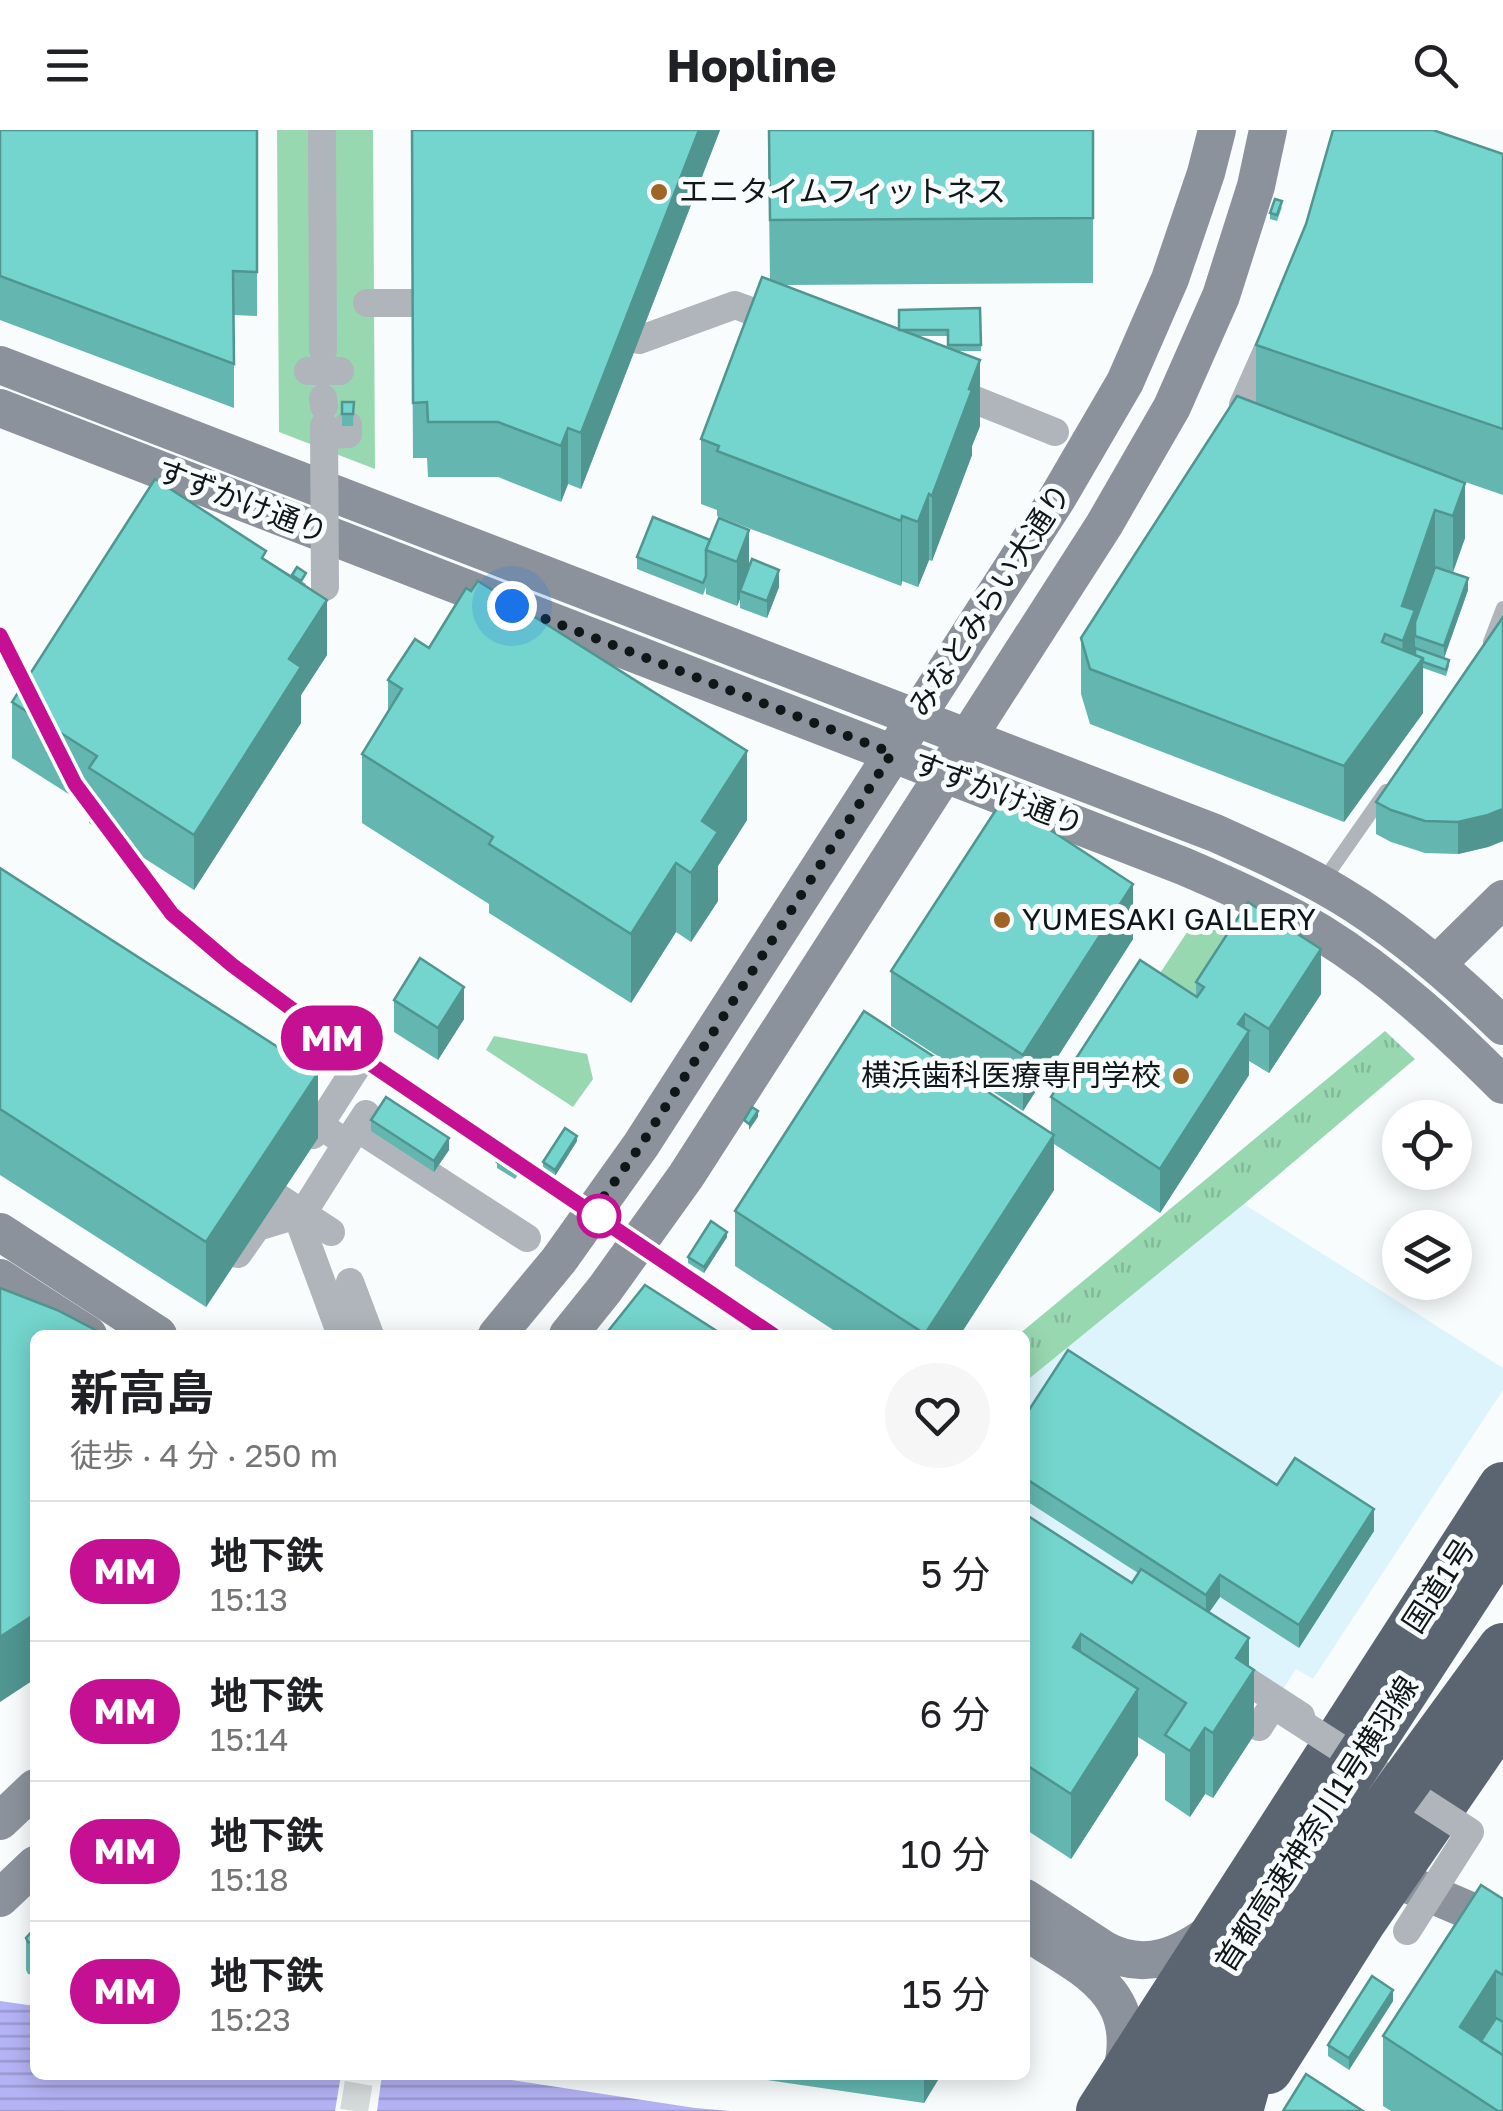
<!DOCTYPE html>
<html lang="ja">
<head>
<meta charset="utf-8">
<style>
  :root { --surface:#fff; --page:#f6f6f6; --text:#202124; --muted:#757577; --line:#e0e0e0 }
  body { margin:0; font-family:"Golos Text","Noto Sans JP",sans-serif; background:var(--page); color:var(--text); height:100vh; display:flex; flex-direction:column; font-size:38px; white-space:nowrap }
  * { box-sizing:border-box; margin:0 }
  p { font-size:32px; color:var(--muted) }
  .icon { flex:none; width:55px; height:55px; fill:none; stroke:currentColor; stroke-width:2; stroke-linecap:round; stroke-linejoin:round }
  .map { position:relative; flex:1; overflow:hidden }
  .side { position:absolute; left:30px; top:1200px; width:1000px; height:750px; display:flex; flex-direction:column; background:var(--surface); border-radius:15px; box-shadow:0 5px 25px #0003 }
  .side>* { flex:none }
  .badge { padding:0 20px; border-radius:32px; font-size:35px; line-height:65px }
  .buttons { position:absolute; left:1382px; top:970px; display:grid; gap:20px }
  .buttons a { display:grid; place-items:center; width:90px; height:90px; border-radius:50%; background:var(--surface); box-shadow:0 5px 25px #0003; font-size:50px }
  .you { position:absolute; width:50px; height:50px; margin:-25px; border:8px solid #fff; border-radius:50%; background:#1a73e8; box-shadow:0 0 0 15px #1a73e833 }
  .map>.badge { position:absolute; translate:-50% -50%; box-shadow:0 0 0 5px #fff }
  .round { display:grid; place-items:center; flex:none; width:105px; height:105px; border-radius:52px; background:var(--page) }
  .headline { display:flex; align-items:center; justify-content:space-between; height:170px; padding:0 40px }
  h1 { font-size:48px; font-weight:700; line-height:75px }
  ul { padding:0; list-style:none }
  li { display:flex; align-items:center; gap:30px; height:140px; padding:0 40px; border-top:2px solid var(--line) }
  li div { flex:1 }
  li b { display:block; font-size:38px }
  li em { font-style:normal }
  li .badge { min-width:110px; font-weight:700; text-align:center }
  header { display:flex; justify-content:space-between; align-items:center; height:130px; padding:0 40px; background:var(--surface); font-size:45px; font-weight:700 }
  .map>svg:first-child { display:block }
</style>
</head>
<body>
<header><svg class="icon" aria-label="menu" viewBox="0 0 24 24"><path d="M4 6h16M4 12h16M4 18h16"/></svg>Hopline<svg class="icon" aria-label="search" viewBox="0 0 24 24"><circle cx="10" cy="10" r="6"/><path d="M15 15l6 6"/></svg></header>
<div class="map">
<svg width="1503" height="1981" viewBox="0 0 1503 1981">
  <defs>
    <pattern id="grass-tufts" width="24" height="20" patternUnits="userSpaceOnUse" patternTransform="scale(2.5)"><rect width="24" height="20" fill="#98d8b1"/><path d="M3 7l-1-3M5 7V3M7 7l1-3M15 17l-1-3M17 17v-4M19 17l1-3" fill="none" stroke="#82b998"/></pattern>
    <pattern id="water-rules" width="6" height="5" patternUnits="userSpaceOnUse" patternTransform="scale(2.5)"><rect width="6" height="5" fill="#b4b3f5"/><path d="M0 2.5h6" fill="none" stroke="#9a99d1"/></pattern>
  </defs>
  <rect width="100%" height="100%" fill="#f8fcfd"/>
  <polygon fill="#ddf4fd" points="1244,1074 1503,1238 1503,1260 1313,1549 1296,1539 1282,1561 1025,1395 1025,1252"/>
  <polygon fill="url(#grass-tufts)" points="1385,901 1415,929 1244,1074 1025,1252 1025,1205 1018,1205"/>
  <g fill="#98d8b1">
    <polygon points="277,0 373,0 375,339 279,302"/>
    <polygon points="1199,784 1242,813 1191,892 1147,863"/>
    <polygon points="494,906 587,924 593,949 573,977 486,920"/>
  </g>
  <polygon fill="url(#water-rules)" points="0,1871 35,1876 35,1945 479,1945 695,1978 730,1981 0,1981"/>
  <polygon fill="#f8fcfd" points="341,1945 382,1945 377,1981 335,1981"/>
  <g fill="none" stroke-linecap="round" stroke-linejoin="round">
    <polyline stroke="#d5dadb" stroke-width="28" stroke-dasharray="28 14" stroke-linecap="butt" points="354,1981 360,1945"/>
    <g stroke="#afb5bb" stroke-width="14">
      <polyline points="1490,512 1503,478"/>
      <polyline points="1321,754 1386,661"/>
    </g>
    <g stroke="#afb5bb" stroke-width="28">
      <polyline points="322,0 323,220"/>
      <polyline points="367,173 412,173"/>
      <polyline points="639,210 735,175 785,194"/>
      <polyline points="308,241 340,241"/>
      <polyline points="945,258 1055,302"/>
      <polyline points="323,268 324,276"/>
      <polyline points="1243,275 1271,212"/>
      <polyline points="324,305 348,304 348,295"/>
      <polyline points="300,983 347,1013 357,998"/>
      <polyline points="366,984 357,998 527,1108"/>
      <polyline points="279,1068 331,1102"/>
      <polyline points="238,1124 257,1097 303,1083 347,1013"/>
      <polyline points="350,1152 370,1205"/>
      <polyline points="1224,1536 1301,1586"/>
      <polyline points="1254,1594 1259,1597 1273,1575 1278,1578"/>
    </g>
    <g stroke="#8b929b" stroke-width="38">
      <path d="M0 235 1215 703C1257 722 1300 741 1340 765 1400 801 1453 847 1503 896"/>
      <path d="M0 278 1183 736C1230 756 1277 777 1321 803 1389 845 1447 899 1503 955"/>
      <polyline points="1437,834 1503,769"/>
      <polyline points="0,1102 158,1205"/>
      <polyline points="0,1148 88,1205"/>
      <polyline points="497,1205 559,1130 641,1015 1058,367 1125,252 1170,149 1206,43 1217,0"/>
      <polyline points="568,1205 605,1159 686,1046 1104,395 1172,277 1221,166 1256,56 1268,0"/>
      <polyline points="0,1691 35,1658"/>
      <polyline points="1398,1750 1503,1795"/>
      <polyline points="0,1768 35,1735"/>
      <path d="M1025 1768 1103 1819C1145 1843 1182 1825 1217 1798"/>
      <path d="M1025 1801C1084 1839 1143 1862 1121 1945"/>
    </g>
    <g stroke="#5b6571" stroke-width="50">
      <polyline points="1268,1939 1362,1790 1503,1585"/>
      <polyline points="1101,1981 1503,1357"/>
      <polyline points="1238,1981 1262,1894 1276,1857"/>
    </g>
    <g stroke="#afb5bb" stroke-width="28">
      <polyline points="324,296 325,457"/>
      <polyline points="313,1005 356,938"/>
      <polyline points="296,1083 341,1205"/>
      <polyline points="1279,1574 1278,1578 1470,1702 1407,1801"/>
    </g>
    <g stroke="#5b6571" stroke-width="50">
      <polyline points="1130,1981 1503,1408"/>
      <polyline points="1185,1981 1368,1703 1503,1518"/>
    </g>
  </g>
  <g fill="#63b7b0" fill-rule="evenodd">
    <polygon points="0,0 257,0 257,186 234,185 234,278 0,190"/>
    <polygon points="411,0 720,0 581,359 568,354 561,372 498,347 428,347 427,328 413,328"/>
    <path d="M768 0H1093V153L783 155 899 200 980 178 981 221H955L980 296 972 316V325L932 431 929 430 918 457 902 451 901 456 717 386V380L701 374V309L770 150ZM915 206H948V218Z"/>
    <polygon points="1503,24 1503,365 1445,345 1465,408 1453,442 1435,437 1468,460 1444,528 1449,536 1446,546 1423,538 1423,583 1344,692 1090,594 1081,564 1081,508 1256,273 1256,215"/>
    <polygon points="1282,77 1277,91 1270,89 1270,83"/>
    <polygon points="342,272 354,272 353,296 342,296"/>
    <polygon points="653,387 749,435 779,457 767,488 740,478 740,469 737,476 706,464 706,457 703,465 637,439 637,427"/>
    <polygon points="266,430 306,454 305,456 327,525 301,565 301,593 194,760 89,693 89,677 12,628 12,572"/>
    <polygon points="1503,487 1503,711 1488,717 1458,724 1425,723 1391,712 1376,704 1376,672"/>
    <polygon points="429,518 747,690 718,736 718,771 691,812 676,802 631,873 489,783 489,774 362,693 362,624 388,581 388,550"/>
    <polygon points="0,738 318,1008 206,1177 0,1045"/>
    <polygon points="1133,809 1023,981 891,896 891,841"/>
    <polygon points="1196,852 1321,864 1269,943 1249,931 1249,945 1160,1083 1054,1014 1054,1060 960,1205 841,1205 735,1136 735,1081 1051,1002 1051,967 1196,866"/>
    <polygon points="394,870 464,889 438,930 394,902"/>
    <polygon points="371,990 449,1020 434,1042 371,1001"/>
    <polygon points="577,1011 555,1046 543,1038 543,1032"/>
    <polygon points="497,1032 522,1039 515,1049 497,1038"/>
    <polygon points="727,1107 704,1143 688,1133 688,1127"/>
    <polygon points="707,1168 725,1169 717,1180 707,1174"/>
    <polygon points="1025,1286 1277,1355 1374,1401 1299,1518 1220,1467 1209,1482 1249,1536 1254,1605 1213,1668 1205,1664 1190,1687 1165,1670 1165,1624 1138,1607 1138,1625 1071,1729 1025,1699 1025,1384 1132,1453 1138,1443 1025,1370"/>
    <polygon points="1503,1769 1503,1981 1391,1981 1383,1976 1383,1906"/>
    <polygon points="35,1798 35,1845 28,1844 26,1840 26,1808"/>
    <polygon points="1393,1871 1349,1940 1328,1926 1328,1915"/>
    <polygon points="734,1945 941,1945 924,1973"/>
  </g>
  <g fill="#509590">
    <polygon points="699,0 720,0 581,359 581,303"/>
    <polygon points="980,230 980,296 972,316 972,325 932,431 932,366"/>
    <polygon points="568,298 568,354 561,372 561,316"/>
    <polygon points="1465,353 1465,408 1453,442 1453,386"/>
    <polygon points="929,364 929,430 918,457 918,392"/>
    <polygon points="1435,380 1435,436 1415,493 1415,536 1423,528 1423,583 1344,692 1344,636 1403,555 1402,476"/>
    <polygon points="902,386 902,451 901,456 901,391"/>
    <polygon points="749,400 749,444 740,461 740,469 737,476 737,432"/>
    <polygon points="779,440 779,457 767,488 767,471"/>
    <polygon points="1468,448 1468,460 1444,528 1444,516"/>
    <polygon points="327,470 327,525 301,565 301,593 194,760 194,705 289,529"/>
    <polygon points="747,621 747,690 718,736 718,771 691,812 691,743 702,691"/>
    <polygon points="1503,679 1503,711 1488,717 1458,724 1458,692"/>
    <polygon points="676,733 676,802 631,873 631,804"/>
    <polygon points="1133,754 1133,809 1023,981 1023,925"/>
    <polygon points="1321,819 1321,864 1269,943 1269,899"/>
    <polygon points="464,857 464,889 438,930 438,898"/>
    <polygon points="1245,884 1245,908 1249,901 1249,945 1160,1083 1160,1039"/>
    <polygon points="318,943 318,1008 206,1177 206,1112"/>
    <polygon points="758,981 758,987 749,1000 749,994"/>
    <polygon points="1054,1005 1054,1060 960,1205 925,1205"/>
    <polygon points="577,1006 577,1011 555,1046 555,1040"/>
    <polygon points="449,1008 449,1020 434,1042 434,1031"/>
    <polygon points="727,1102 727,1107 704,1143 704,1137"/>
    <polygon points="725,1163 725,1169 717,1180 717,1175"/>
    <polygon points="1374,1379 1374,1401 1299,1518 1299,1495"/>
    <polygon points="1220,1445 1220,1467 1206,1487 1206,1465"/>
    <polygon points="35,1484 35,1549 0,1572 0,1507"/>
    <polygon points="1081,1504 1081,1570 1073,1517"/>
    <polygon points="1249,1508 1249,1547 1254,1540 1254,1605 1213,1668 1213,1603 1236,1528"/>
    <polygon points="1138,1559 1138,1625 1071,1729 1071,1664"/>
    <polygon points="1205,1598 1205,1664 1190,1687 1190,1621"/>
    <polygon points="1496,1841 1496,1910 1470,1951 1460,1897"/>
    <polygon points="1393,1860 1393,1871 1349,1940 1349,1928"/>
    <polygon points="924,1945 941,1945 924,1973"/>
  </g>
  <g fill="#73d5cd" stroke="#509590" stroke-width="2.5">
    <polygon points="0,0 257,0 257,142 233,141 234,234 0,146"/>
    <polygon points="412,0 699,0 581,303 568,298 561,316 498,292 428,292 427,272 413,273"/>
    <polygon points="769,0 1093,0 1093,88 770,90"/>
    <polygon points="1333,0 1433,0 1503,24 1503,299 1256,215 1306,94"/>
    <polygon points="1275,69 1282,71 1277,85 1270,83"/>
    <polygon points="762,147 980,230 969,259 972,260 932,366 929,364 918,392 902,386 901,391 717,321 719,316 701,309"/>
    <polygon points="980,178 981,215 948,215 948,200 899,200 899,180"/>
    <polygon points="1237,266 1465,353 1453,386 1435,380 1402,476 1415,480 1403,511 1385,504 1382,512 1423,528 1344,636 1090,539 1081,508"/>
    <polygon points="342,272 354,272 353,284 342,284"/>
    <polygon points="155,349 266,421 262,428 327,470 289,529 301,537 194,705 89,638 97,626 12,572"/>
    <polygon points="653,387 710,410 706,420 706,446 703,453 637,427"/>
    <polygon points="719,388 749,400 737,432 706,420"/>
    <polygon points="752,429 779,440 767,471 740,461"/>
    <polygon points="297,437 306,443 301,451 292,445"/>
    <polygon points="1435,437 1468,448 1444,516 1415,506 1415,492"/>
    <polygon points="478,451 747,621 702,691 718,702 691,743 676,733 631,804 489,714 493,707 362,624 402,559 388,550 415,509 429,518 466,458 471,461"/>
    <polygon points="1503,487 1503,679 1488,685 1458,692 1425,691 1391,680 1376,672"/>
    <polygon points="1415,518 1449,530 1446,540 1423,532 1423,528 1415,525"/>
    <polygon points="1003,669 1133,754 1023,925 891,841"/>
    <polygon points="0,738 318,943 206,1112 0,979"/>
    <polygon points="1248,772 1321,819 1269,899 1245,884 1238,894 1249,901 1160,1039 1051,967 1140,830 1197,867 1204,857 1196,852"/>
    <polygon points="420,828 464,857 438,898 394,870"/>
    <polygon points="864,881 1054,1005 925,1204 735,1081"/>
    <polygon points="386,967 449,1008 434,1031 371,990"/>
    <polygon points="752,977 758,981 749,994 744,990"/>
    <polygon points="565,998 577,1006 555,1040 543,1032"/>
    <polygon points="504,1021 522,1033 515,1043 497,1032"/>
    <polygon points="711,1091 727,1102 704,1137 688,1127"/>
    <polygon points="645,1155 723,1205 605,1205"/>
    <polygon points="714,1156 725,1163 717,1175 707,1168"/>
    <polygon points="0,1158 57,1180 105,1205 35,1205 35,1484 0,1507"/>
    <polygon points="1068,1220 1277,1355 1295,1328 1374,1379 1299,1495 1220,1445 1206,1465 1025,1348 1025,1286"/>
    <polygon points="1025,1384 1132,1453 1141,1439 1249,1508 1236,1528 1254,1540 1213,1603 1205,1598 1190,1621 1165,1605 1186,1573 1081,1504 1073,1517 1138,1559 1071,1664 1025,1634"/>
    <polygon points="1481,1755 1503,1769 1503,1845 1496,1841 1460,1897 1503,1925 1503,1981 1498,1981 1383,1906"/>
    <polygon points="35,1798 35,1813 28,1812 26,1808"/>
    <polygon points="1372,1846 1393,1860 1349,1928 1328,1915"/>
    <polygon points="1496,1888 1503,1892 1503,1925 1481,1911"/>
    <polygon points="1306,1944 1363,1981 1283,1981"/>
  </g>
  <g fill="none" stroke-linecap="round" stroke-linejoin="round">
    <defs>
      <polyline id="line" points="0,505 75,654 172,784 232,835 323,902 773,1205"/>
    </defs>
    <use href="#line" stroke="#fff" stroke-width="22"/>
    <use href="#line" stroke="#c61094" stroke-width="15"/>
    <polyline stroke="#101719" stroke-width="10" stroke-dasharray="0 18" points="512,476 892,623 641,1015 600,1072 599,1086"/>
  </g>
  <g fill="#a06426" stroke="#f8fcfd" stroke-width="4">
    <circle cx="659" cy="62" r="10"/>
    <circle cx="1002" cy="790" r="10"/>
    <circle cx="1181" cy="946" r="10"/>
  </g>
  <circle fill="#fff" stroke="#c61094" stroke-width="5" cx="599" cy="1086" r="20"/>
  <g text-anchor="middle" stroke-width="10" stroke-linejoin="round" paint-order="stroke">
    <g font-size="30" fill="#101719" stroke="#f8fcfd" text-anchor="start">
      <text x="679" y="72">エニタイムフィットネス</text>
      <text x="1022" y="800">YUMESAKI GALLERY</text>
      <text x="1161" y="956" text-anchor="end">横浜歯科医療専門学校</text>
    </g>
    <g font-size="30" fill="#101719" stroke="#f8fcfd">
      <text transform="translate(242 372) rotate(21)" y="10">すずかけ通り</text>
      <text transform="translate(990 470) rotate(-57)" y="10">みなとみらい大通り</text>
      <text transform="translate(998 664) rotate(21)" y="10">すずかけ通り</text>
      <text transform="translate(1439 1456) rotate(-57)" y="10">国道1号</text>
      <text transform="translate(1317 1694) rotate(-57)" y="10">首都高速神奈川1号横羽線</text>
    </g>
  </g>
</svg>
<div class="buttons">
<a><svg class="icon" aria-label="locate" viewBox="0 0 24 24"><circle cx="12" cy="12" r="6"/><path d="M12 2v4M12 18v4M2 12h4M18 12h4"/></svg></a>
<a><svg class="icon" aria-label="layers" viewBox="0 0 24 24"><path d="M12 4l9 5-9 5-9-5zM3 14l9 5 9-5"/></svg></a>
</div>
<div class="you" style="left:512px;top:476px"></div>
<b class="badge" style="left:332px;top:908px;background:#c61094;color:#fff">MM</b>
<section class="side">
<div class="headline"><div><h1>新高島</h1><p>徒歩 · 4 分 · 250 m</p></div><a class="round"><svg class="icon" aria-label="heart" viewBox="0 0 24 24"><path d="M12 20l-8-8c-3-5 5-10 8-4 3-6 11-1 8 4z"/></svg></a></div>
<ul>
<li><span class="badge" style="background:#c61094;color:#fff">MM</span><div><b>地下鉄</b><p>15:13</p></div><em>5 分</em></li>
<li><span class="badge" style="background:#c61094;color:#fff">MM</span><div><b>地下鉄</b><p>15:14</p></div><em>6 分</em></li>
<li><span class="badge" style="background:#c61094;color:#fff">MM</span><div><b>地下鉄</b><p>15:18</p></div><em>10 分</em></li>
<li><span class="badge" style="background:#c61094;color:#fff">MM</span><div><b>地下鉄</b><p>15:23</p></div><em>15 分</em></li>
</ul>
</section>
</div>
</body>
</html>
